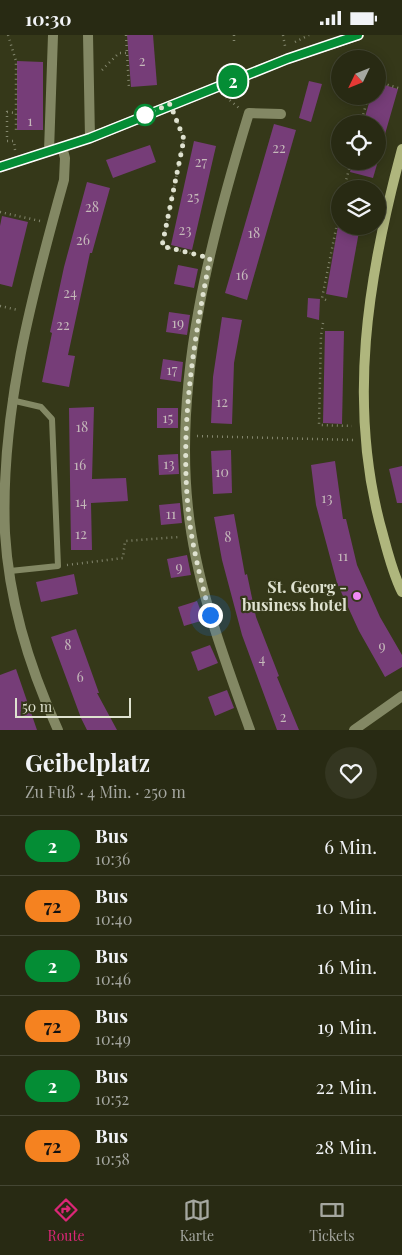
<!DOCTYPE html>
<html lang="de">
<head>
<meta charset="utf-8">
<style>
  :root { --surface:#282a13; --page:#343621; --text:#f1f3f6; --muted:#a5a7a0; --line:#444633; --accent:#db2777 }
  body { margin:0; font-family:"Playfair Display",serif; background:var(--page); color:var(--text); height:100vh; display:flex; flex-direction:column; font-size:19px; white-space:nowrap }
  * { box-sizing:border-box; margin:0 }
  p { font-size:16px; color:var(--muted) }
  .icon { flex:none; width:28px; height:28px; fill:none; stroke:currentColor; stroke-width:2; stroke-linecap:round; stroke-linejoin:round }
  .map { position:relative; height:695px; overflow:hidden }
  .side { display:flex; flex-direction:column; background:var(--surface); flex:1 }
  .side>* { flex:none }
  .badge { padding:0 10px; border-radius:16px; font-size:18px; line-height:32px }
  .needle { width:32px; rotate:227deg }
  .buttons { position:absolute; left:331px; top:15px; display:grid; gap:10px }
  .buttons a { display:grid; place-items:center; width:55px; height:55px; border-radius:50%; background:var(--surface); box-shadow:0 2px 12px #0003,0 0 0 1px var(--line); font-size:25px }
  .scale { position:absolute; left:15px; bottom:12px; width:116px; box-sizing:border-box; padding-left:5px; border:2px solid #dfe2d0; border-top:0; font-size:14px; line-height:18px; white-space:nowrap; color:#dfe2d0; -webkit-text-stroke:4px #353819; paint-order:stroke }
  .you { position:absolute; width:25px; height:25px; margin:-12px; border:4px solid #fff; border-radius:50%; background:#1a73e8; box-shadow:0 0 0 8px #1a73e833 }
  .map>.badge { position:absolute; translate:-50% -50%; box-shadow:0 0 0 2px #fff }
  .round { display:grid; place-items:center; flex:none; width:52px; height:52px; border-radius:26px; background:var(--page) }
  .headline { display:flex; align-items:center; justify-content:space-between; height:85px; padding:0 25px }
  h1 { font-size:24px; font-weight:700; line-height:38px }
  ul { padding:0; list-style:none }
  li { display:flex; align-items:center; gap:15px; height:60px; padding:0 25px; border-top:1px solid var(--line) }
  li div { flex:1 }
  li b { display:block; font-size:19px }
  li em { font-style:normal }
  li .badge { min-width:55px; font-weight:700; text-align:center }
  .status { display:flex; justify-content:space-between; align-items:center; height:35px; padding:0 25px; background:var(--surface); direction:ltr }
  .status svg { height:14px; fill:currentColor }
  .menu { display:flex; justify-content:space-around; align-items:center; height:70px; border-top:1px solid var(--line); background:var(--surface); font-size:14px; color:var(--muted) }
  .menu a { display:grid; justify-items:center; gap:2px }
  .menu .on { color:var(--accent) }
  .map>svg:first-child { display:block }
</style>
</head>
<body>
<div class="status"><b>10:30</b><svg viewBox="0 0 49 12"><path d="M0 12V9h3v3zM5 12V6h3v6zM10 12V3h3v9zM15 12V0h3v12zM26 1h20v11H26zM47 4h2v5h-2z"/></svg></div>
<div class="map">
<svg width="402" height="695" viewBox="0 0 402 695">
  <rect width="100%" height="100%" fill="#353819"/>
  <g fill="#763d78">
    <polygon points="127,0 153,0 157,50 131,52"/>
    <polygon points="17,26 43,27 43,95 17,95"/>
    <polygon points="309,46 322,49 311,87 299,83"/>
    <polygon points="378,48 398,54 381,113 378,113 378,89 363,89 371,61 378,61"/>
    <polygon points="274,89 296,95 247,265 225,258"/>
    <polygon points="194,106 216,111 192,215 171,210"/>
    <polygon points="150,110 156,127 113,143 106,125"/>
    <polygon points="353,126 378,126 373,143 350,137"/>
    <polygon points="87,147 110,153 92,218 90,218 68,320 75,321 69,352 42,347 52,298 50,297 64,232"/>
    <polygon points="2,181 28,187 12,252 0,249 0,191"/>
    <polygon points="338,191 360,191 347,263 326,259"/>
    <polygon points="178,230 198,234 194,253 174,249"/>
    <polygon points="308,263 320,264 319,285 307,282"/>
    <polygon points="169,277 190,280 187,300 166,297"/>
    <polygon points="222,282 242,285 234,328 232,389 211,388 213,342"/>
    <polygon points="325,296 344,296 342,389 323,388"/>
    <polygon points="163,324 183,327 181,347 160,344"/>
    <polygon points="94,372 92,444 126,443 128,466 91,468 92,515 71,515 69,373"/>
    <rect x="157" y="373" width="21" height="20"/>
    <polygon points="231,415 232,458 213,459 211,416"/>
    <polygon points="178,419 179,439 159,440 158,420"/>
    <polygon points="335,426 343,484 346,484 357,530 380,582 402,620 402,632 385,642 359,596 337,548 316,470 311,430"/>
    <polygon points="402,431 402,468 397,468 389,434"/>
    <polygon points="180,468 182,488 161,490 159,470"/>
    <polygon points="234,479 245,540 247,539 256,582 279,641 277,642 299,695 277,695 242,600 222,525 214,482"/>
    <polygon points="187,520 191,540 171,543 167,524"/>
    <polygon points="74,539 78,559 41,567 36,547"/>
    <polygon points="197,566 204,585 184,591 178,572"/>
    <polygon points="76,594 99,658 97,658 117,695 87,695 81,683 51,602"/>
    <polygon points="210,610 218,628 198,636 191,617"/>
    <polygon points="16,634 37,695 0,695 0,640"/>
    <polygon points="227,655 234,673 215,681 208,662"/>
  </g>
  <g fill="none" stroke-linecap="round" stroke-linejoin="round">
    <g stroke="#83866d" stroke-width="2.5" stroke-dasharray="1 4" stroke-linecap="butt">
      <polyline points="8,0 16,26 16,96"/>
      <polyline points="126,0 129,53"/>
      <polyline points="234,0 234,7"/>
      <polyline points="283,0 285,11"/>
      <polyline points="295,7 309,0"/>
      <polyline points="102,35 119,18 127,18"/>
      <polyline points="378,47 402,54"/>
      <polyline points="226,62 239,73"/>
      <polyline points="176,83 184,104 162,211 198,220"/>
      <polyline points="361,89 368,61"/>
      <polyline points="15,115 14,106 7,106 7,77 16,78"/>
      <polyline points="344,154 351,126"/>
      <polyline points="0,177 40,186"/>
      <polyline points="326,265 322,263 340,174"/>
      <polyline points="0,271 18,275"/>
      <polyline points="323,288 321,301 319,390 352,391"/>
      <polyline points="197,401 354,405"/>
      <polyline points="67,530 123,523 125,506 179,502"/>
    </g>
    <polyline stroke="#838864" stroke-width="6" points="10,536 58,531 52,384 41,372 11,365"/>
    <g stroke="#838864" stroke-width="10">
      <polyline points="88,0 90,103"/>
      <polyline points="49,116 53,0"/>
      <path d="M58 695C30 634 9 566 5 498 0 378 32 259 64 145L65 123 62 112"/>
      <path d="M250 695C224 623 196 550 188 473 174 342 211 202 249 78L281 79"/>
      <polyline points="354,695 402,661"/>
    </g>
    <g stroke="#afb67d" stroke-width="10">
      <path d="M402 114C368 240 346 371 383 500 388 519 393 539 402 557"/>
      <polyline points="0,132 90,103 287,24 359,0"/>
    </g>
  </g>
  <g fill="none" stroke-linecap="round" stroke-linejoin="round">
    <defs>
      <polyline id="line" points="0,132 90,103 287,24 358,0"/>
    </defs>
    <use href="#line" stroke="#fff" stroke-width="11"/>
    <use href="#line" stroke="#048d35" stroke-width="8"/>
    <path stroke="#dfe2d0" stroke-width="5" stroke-dasharray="0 9" d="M145 80 170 69 184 104 162 211 210 223C194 305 180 388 188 472 191 508 201 545 210 580"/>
  </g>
  <circle fill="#fff" stroke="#048d35" stroke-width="2.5" cx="145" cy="80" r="10"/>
  <circle fill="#f18af4" stroke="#353819" stroke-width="2" cx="357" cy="561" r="5"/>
  <g text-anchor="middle" stroke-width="4.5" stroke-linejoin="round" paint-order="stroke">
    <g font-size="14" fill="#c5b9ba">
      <text x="142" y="31">2</text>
      <text x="30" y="91">1</text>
      <text x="279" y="118">22</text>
      <text x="201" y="132">27</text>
      <text x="193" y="167">25</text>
      <text x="92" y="177">28</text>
      <text x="185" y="200">23</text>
      <text x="254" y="203">18</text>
      <text x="83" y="210">26</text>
      <text x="242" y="245">16</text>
      <text x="70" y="263">24</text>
      <text x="178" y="293">19</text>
      <text x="63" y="295">22</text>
      <text x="172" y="340">17</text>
      <text x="222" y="372">12</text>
      <text x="168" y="388">15</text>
      <text x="82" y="397">18</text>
      <text x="169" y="434">13</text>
      <text x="80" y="435">16</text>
      <text x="222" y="442">10</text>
      <text x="327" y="468">13</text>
      <text x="81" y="472">14</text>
      <text x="171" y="484">11</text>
      <text x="81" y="504">12</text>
      <text x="228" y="507">8</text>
      <text x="343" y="526">11</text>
      <text x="179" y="537">9</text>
      <text x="68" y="615">8</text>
      <text x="382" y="616">9</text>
      <text x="262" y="629">4</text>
      <text x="80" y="647">6</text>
      <text x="283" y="687">2</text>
    </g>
    <g font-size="16" font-weight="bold" fill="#dfe2d0" stroke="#353819" text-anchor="end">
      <text x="347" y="558">St. Georg -<tspan x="347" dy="18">business hotel</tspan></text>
    </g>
  </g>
</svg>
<div class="buttons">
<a><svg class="needle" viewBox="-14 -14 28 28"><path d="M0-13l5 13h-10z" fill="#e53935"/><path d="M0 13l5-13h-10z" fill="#a5a7a0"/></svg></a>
<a><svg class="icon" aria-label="locate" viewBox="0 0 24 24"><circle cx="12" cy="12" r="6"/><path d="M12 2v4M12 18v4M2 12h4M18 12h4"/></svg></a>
<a><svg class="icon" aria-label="layers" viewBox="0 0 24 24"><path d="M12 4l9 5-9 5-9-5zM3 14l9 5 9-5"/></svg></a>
</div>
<div class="scale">50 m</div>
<div class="you" style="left:210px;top:580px"></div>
<b class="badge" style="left:233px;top:46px;background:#048d35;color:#fff">2</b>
</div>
<section class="side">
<div class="headline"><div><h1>Geibelplatz</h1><p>Zu Fuß · 4 Min. · 250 m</p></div><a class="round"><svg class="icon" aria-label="heart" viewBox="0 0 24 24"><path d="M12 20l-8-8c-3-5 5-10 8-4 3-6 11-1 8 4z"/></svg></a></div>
<ul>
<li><span class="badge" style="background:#048d35;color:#fff">2</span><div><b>Bus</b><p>10:36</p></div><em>6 Min.</em></li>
<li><span class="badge" style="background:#f58220;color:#111">72</span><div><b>Bus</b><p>10:40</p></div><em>10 Min.</em></li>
<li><span class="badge" style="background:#048d35;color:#fff">2</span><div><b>Bus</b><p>10:46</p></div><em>16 Min.</em></li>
<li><span class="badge" style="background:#f58220;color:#111">72</span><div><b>Bus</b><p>10:49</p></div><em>19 Min.</em></li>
<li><span class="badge" style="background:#048d35;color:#fff">2</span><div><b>Bus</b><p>10:52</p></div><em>22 Min.</em></li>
<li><span class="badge" style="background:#f58220;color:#111">72</span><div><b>Bus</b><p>10:58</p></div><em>28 Min.</em></li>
</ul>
</section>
<nav class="menu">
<a class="on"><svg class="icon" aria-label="directions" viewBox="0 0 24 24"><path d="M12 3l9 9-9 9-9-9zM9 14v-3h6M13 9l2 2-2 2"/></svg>Route</a>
<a><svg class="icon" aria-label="map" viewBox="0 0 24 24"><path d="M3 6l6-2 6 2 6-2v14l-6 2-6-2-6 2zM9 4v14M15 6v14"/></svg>Karte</a>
<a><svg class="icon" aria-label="tickets" viewBox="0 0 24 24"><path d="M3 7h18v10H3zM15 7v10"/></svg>Tickets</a>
</nav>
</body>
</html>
